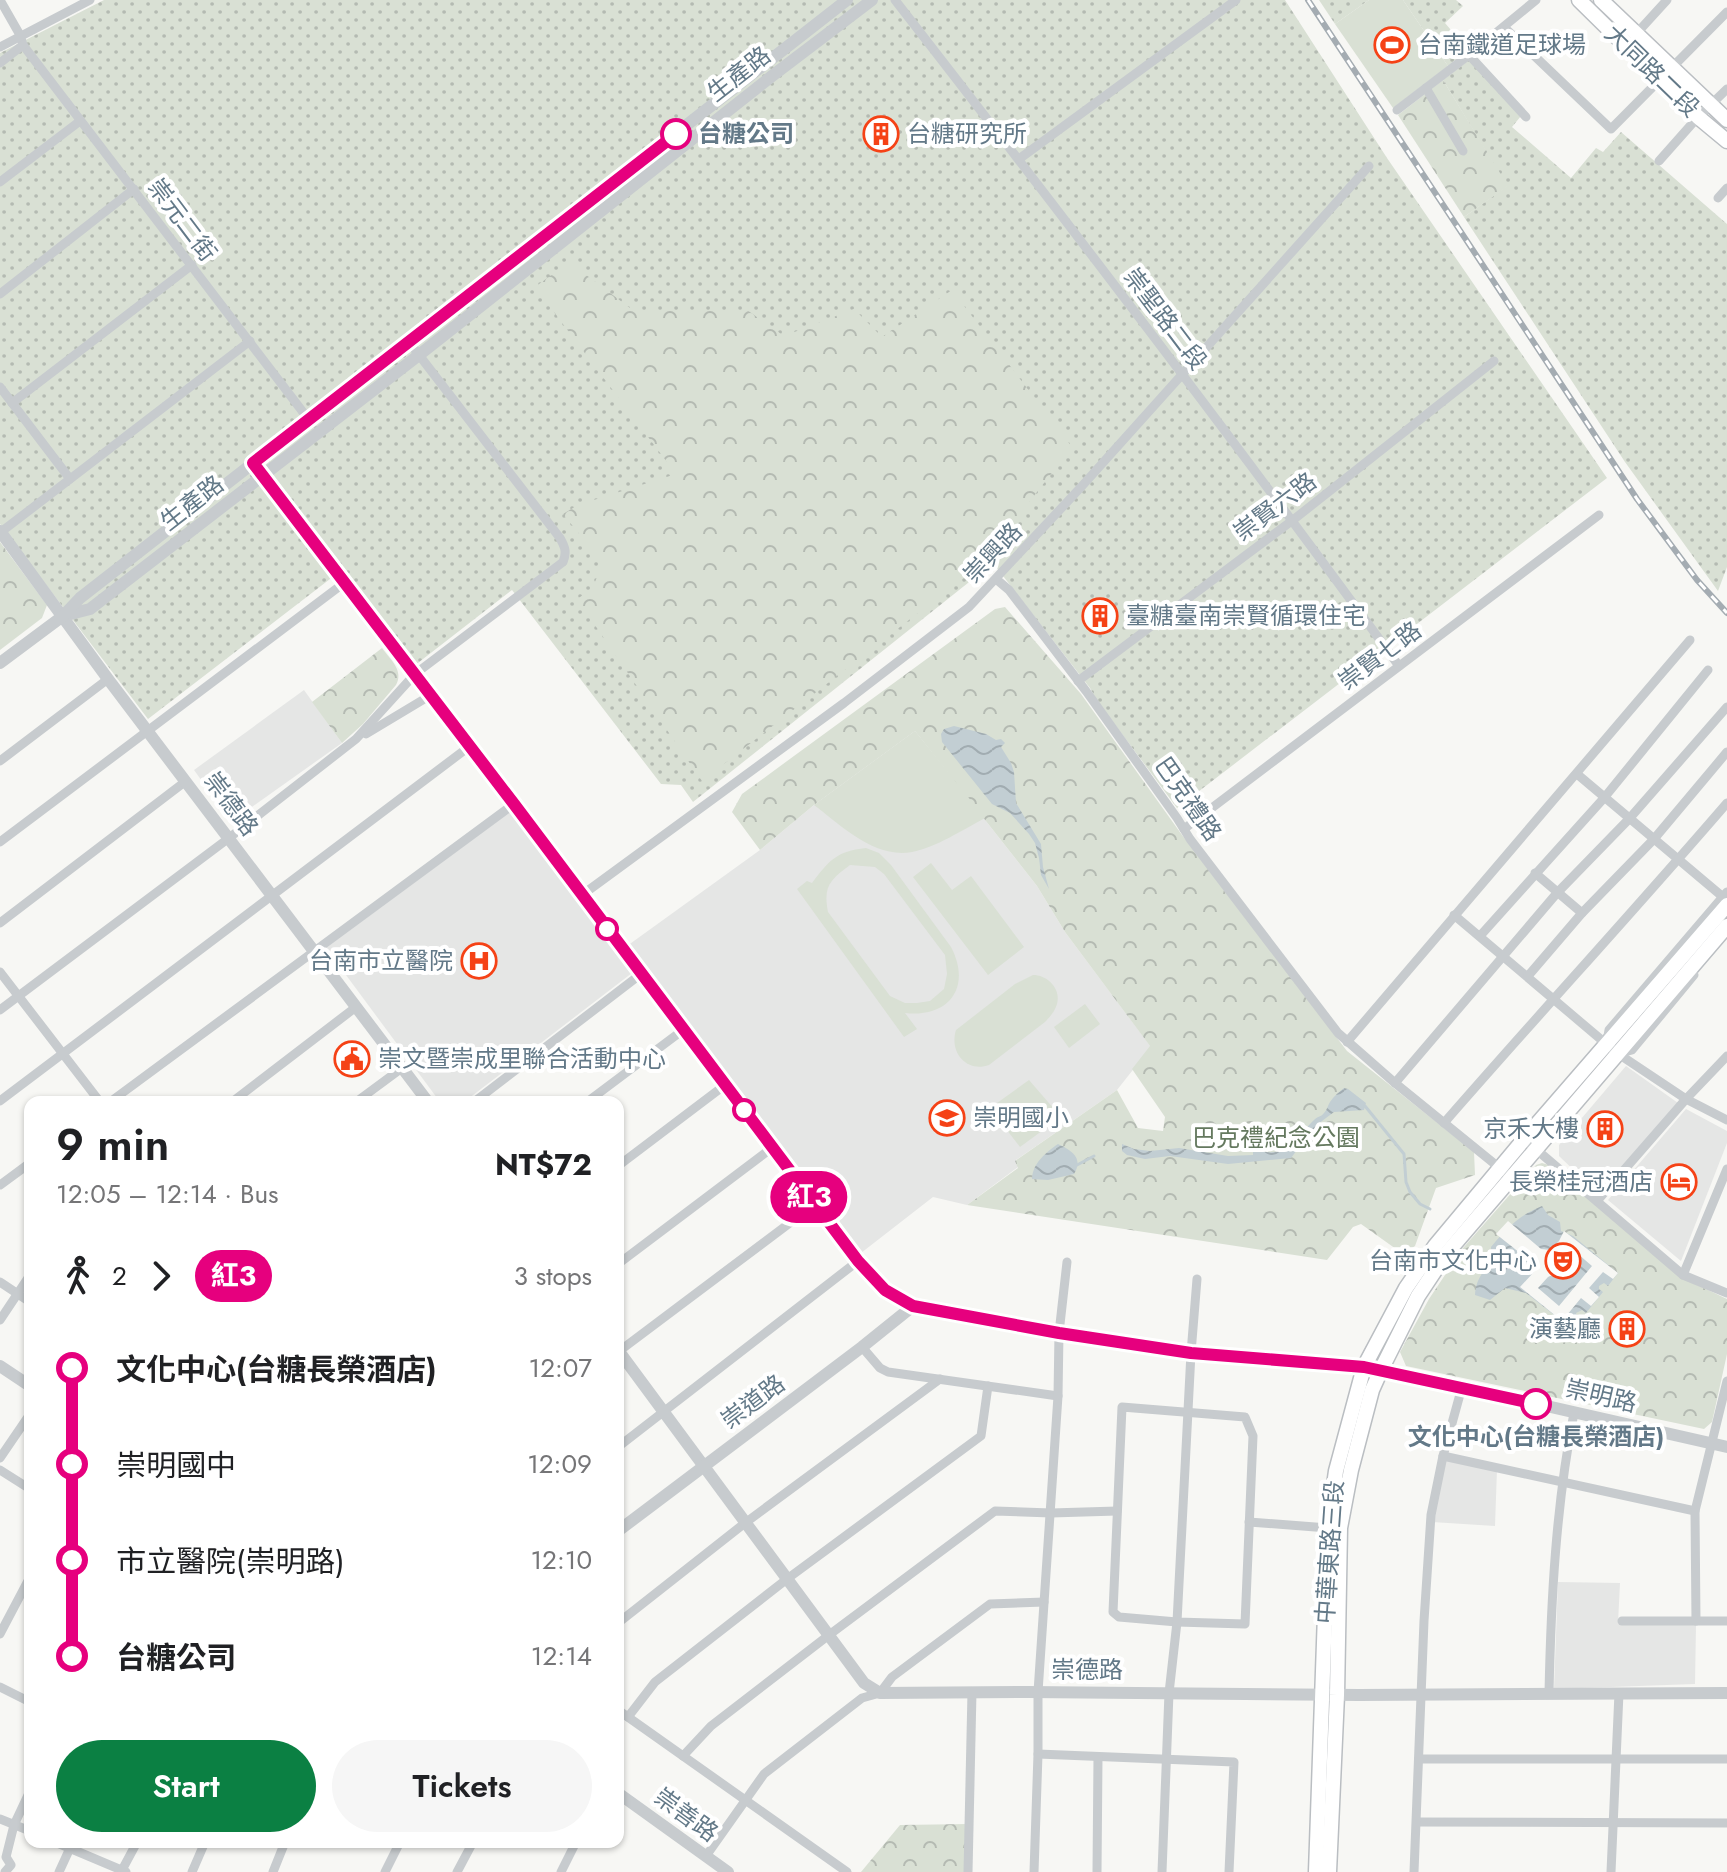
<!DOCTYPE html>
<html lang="en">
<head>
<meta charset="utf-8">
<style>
  :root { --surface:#fff; --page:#f6f6f6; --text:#202124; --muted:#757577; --accent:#0b8043 }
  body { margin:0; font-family:Jost,"Noto Sans TC",sans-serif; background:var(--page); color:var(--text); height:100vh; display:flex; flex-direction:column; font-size:30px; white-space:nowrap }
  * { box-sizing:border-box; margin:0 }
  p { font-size:26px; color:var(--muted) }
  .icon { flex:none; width:44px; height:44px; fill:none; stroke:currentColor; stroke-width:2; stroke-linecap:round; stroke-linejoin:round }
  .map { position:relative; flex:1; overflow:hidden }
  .side { position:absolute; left:24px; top:1096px; width:600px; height:752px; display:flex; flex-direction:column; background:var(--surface); border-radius:16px; box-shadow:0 2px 6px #0004 }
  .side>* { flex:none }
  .badge { padding:0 16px; border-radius:26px; font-size:28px; line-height:52px }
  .map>.badge { position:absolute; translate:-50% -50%; box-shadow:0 0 0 4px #fff }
  .legs { display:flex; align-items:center; gap:12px; height:88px; padding:0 32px; font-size:26px }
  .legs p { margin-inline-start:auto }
  .head { display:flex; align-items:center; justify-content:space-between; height:136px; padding:0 32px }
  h1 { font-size:44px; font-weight:600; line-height:60px }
  .primary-button { display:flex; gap:16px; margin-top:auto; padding:16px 32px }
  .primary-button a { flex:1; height:92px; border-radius:48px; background:var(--accent); color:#fff; font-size:32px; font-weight:600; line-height:92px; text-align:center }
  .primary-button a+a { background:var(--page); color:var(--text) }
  ul { padding:0 32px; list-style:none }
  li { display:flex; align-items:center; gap:28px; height:96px; font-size:30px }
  li i { display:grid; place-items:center; width:12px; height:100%; margin:0 10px; background:currentColor }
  li i::after { content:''; width:20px; height:20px; margin:-10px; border:6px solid; border-radius:50%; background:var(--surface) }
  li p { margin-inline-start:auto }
  li:first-child i { background:linear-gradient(#0000 50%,currentColor 0) }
  li:last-child i { background:linear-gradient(currentColor 50%,#0000 0) }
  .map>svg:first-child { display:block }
</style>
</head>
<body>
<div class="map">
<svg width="1727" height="1872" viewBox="0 0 1727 1872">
  <defs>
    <pattern id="grass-dots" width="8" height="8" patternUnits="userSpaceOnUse" patternTransform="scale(2)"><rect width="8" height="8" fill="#d9e0d4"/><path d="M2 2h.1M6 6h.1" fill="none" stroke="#b4bab2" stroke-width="1.8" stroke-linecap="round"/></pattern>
    <pattern id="forest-crowns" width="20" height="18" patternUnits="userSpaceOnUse" patternTransform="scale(2)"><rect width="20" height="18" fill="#d9e0d4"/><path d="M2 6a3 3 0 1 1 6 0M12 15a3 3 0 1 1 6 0" fill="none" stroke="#b4bab2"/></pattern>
    <pattern id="water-waves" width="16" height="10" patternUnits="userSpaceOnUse" patternTransform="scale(2)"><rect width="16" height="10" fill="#c2ced3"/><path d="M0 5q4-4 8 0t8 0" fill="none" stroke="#a1acb1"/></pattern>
  </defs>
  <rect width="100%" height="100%" fill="#f7f7f4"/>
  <g fill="#e5e6e5">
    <polygon points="304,690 342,743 235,819 225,813 194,770"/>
    <polygon points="915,731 1037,886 1065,932 1151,1047 1117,1090 1016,1160 1018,1167 967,1205 933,1197 861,1253 627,946 760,850 814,805"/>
    <polygon points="511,811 632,973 464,1102 440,1102 326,948"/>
    <polygon points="1626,1066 1678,1103 1600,1195 1559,1156 1559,1145"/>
    <polygon points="1686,1109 1727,1131 1727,1143 1681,1261 1608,1200"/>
    <polygon points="1444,1458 1497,1469 1495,1526 1432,1522"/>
    <polygon points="1558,1582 1620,1583 1618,1623 1696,1625 1695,1684 1554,1689"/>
  </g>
  <g fill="url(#grass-dots)">
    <polygon points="104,0 1285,0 1387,158 1607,478 1177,808 1096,699 1090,688 993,563 693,802 681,785 661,784 512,590 414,666 385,630 343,569 148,719 0,524 0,53"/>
    <polygon points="1319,0 1369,0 1335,24"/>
    <polygon points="1403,0 1456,0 1463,6 1445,23 1468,50 1448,66"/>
    <polygon points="1469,60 1521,116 1512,127 1571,178 1596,148 1603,152 1621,132 1727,224 1727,567 1718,591 1625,462 1464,217 1507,186 1443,80"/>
  </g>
  <g fill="url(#forest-crowns)">
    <polygon points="1443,80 1508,186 1464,217 1398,115"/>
    <polygon points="569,262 634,311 747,310 784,336 854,309 882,337 952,290 1072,447 981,564 702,781 577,599 592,589 603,563 563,514 578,505 676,474 535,287"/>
    <polygon points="0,542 47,605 42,618 0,650"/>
    <polygon points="1005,607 1081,694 1182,835 1347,1051 1474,1152 1475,1175 1436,1188 1415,1246 1403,1254 1361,1224 1353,1227 1327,1260 967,1205 1018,1168 1015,1161 1117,1090 1138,1128 1163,1131 1165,1117 1132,1069 1150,1046 1065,932 1037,886 915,731 814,805 760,850 732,812 742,794 995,609"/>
    <path d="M382 648C391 660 404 671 396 685L363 724 342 743 312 702Z"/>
    <polygon points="1542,1163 1549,1165 1685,1279 1727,1299 1727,1354 1712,1422 1704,1429 1406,1366 1400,1352 1429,1299 1463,1248 1536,1165"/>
    <polygon points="968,1824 967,1872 861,1872 900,1825"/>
  </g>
  <g fill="#d9e0d4" fill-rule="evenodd">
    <polygon points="1369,0 1403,0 1448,66 1393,108 1335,24"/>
    <path d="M915 731 985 818C964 829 935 848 912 852 874 859 841 825 814 805Z"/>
    <path d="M866 848 879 853 891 865 951 947C972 987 949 1018 905 1013L917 1029 904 1037 797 889 807 881 812 883C829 861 836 851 866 848ZM850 865 875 867 884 874 945 955 947 974 944 989 930 1001 917 1003H905L890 996 828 912C823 886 830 880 850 865Z"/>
    <polygon points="931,863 952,890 971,876 1024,947 988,975 913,877"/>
    <path d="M1033 975C1048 975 1061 989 1057 1004 1055 1011 1050 1017 1045 1022L989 1065C966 1073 949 1052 956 1030L1015 984Z"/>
    <polygon points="1085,1004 1100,1024 1069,1048 1054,1027"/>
    <polygon points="1029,1080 1061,1117 1020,1147 990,1108"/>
  </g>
  <g fill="url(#water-waves)">
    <polygon points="954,726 986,734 996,740 1001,739 1005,743 1001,747 1011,763 1014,772 1016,803 1041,844 1043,867 1049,889 1041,875 1039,858 1035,843 1029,834 1010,813 992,804 942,742 941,734 944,729"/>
    <path d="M1344 1088 1348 1089 1366 1103 1364 1110 1334 1112 1318 1124 1313 1134 1306 1138 1291 1158 1228 1164 1170 1156 1145 1159 1127 1155 1122 1151V1144L1134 1149 1150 1151 1179 1148 1228 1156 1253 1155V1151L1258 1149C1284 1162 1299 1134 1314 1120 1319 1115 1320 1118 1324 1113 1327 1110 1328 1105 1330 1102 1334 1096 1339 1092 1344 1088Z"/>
    <polygon points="1234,1128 1254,1145 1250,1148 1227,1139 1225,1134"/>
    <path d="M1058 1144C1071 1150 1084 1158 1074 1174L1048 1180 1032 1179C1032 1164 1046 1152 1058 1144Z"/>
    <path d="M1542 1206 1548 1215 1560 1222 1561 1231 1573 1236 1618 1273 1608 1286 1604 1283 1599 1286V1289L1603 1292 1586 1313 1582 1310 1576 1313 1577 1316 1580 1319 1572 1329 1526 1293 1505 1288 1490 1300 1475 1295C1476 1272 1492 1269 1491 1247 1507 1228 1518 1216 1542 1206Z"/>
  </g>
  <path fill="#f7f7f4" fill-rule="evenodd" d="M1508 1221 1541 1249 1551 1250 1559 1241 1564 1231 1618 1273 1613 1279 1603 1272 1589 1288 1599 1297 1591 1306 1581 1298 1567 1315 1576 1324 1572 1329 1520 1287 1534 1272 1530 1261 1496 1234ZM1571 1248 1592 1266 1559 1306 1538 1288 1548 1277 1554 1274 1559 1267V1262Z"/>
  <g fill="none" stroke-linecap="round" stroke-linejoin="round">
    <g stroke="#c2ced3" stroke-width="3">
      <polyline points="1365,1106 1404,1154 1406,1182 1410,1192 1420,1204 1430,1209"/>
      <polyline points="1077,1165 1094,1156"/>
    </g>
    <defs>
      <g id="primary">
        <polyline points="1579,0 1698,117 1727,141"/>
        <polyline points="1601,0 1727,120"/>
        <polyline points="1316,1872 1328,1528 1336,1471 1364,1367 1406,1288 1435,1246 1531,1131 1727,905"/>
        <polyline points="1329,1872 1337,1695 1340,1528 1351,1470 1372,1390 1381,1370 1418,1296 1446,1254 1727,926"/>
      </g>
    </defs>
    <use href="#primary" stroke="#babec2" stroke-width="17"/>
    <g stroke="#c7cbce" stroke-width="9">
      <polyline points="0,0 20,35 23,45 309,420"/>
      <path d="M895 0C1066 220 1235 441 1399 666"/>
      <polyline points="1504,27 1611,129 1727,12"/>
      <polyline points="1636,34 1667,0"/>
      <polyline points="0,47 90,0"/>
      <polyline points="1469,55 1526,117"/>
      <polyline points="0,63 23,45"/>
      <polyline points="1426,88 1463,151"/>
      <polyline points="1397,110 1469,55 1536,0"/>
      <polyline points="1019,159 1236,0"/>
      <polyline points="1659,161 1698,117 1727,89"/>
      <polyline points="0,182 80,121"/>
      <polyline points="1718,198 1727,188"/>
      <polyline points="0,294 134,189"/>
      <polyline points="0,387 70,479"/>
      <polyline points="12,403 192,265"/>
      <polyline points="1,532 250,341"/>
      <polyline points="996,579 1009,590 1086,691 1177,818 1190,839 1338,1033 1395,1083 1512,1178"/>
      <polyline points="1078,681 1293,520 1494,361"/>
      <polyline points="366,734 431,695"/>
      <polyline points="0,761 108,679"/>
      <polyline points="1577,774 1723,897"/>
      <polyline points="1184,829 1599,515"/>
      <polyline points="0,842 344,583"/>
      <polyline points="1535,873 1582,913"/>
      <polyline points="582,895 844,703 969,607 1082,486 1369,166"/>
      <polyline points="1454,915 1617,1053 1686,1099 1727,1120"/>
      <polyline points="0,923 186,781"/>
      <polyline points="1480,936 1604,798 1708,670"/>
      <polyline points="0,972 100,1102"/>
      <polyline points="1528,976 1582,913 1654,839 1727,752"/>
      <path d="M0 1010 229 838 356 739 415 674 563 562C567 552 565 547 560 538L409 342"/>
      <polyline points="1607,1041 1609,1030 1727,892"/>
      <polyline points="1347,1042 1690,640"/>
      <polyline points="1621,1053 1632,1050 1694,975"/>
      <polyline points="1395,1083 1557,893 1629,819 1727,707"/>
      <polyline points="0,1101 470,746"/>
      <polyline points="110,1102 514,804"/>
      <polyline points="232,1102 356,1007"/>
      <polyline points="356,1102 402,1068"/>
      <polyline points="474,1102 641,974"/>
      <polyline points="587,1102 683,1030"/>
      <path d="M1444 1123C1538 1015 1634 911 1727 803"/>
      <polyline points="1524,1139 1683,1275 1727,1293"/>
      <polyline points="618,1166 725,1085"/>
      <polyline points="0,1185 30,1163"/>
      <polyline points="1597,1201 1686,1099 1727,1056"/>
      <polyline points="618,1264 773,1147"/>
      <polyline points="1683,1275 1727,1169"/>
      <polyline points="0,1282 30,1302"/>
      <polyline points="0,1320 30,1275"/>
      <polyline points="862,1347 880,1368 888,1372 1058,1396"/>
      <polyline points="618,1352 815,1204"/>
      <polygon points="1122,1407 1245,1417 1253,1436 1245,1624 1177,1622 1119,1617 1113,1612"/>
      <polyline points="618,1447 858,1261"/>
      <polyline points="1443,1456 1695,1511"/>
      <polyline points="0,1458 30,1414"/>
      <polyline points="0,1470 30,1489"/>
      <polyline points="1249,1522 1328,1528"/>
      <polyline points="1622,1621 1727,1621"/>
      <polyline points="1696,1621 1695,1511 1727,1381"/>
      <polyline points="618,1623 745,1523 940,1379"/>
      <polyline points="0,1634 30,1577"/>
      <polyline points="0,1687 30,1702"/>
      <path d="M1549 1693C1551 1599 1556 1505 1574 1413"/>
      <polyline points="618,1710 847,1872"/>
      <polyline points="628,1717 655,1682 787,1579 981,1436 988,1386"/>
      <polyline points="1038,1754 1234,1762 1229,1872"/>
      <polyline points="683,1756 711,1726 829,1635 995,1511 1051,1513 1117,1511"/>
      <polyline points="1419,1759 1727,1759"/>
      <polyline points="0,1819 30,1831"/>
      <polyline points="1417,1822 1727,1823"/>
      <polyline points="55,1842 126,1872"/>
      <polyline points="706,1856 764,1774 862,1698 880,1693 892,1677 990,1604 1044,1602"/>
      <polyline points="122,1870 137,1842"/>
      <polyline points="5,1872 11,1865 6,1857 14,1825 30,1791"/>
      <polyline points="59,1872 70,1848"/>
      <polyline points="192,1872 205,1842"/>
      <polyline points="273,1872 285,1842"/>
      <polyline points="385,1872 400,1842"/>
      <polyline points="457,1872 473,1842"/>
      <polyline points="561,1872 576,1842"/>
      <polyline points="968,1872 972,1692"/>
      <polyline points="1034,1872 1038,1754 1038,1692 1058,1396 1059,1333 1067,1262"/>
      <polyline points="1097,1872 1098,1757"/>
      <polyline points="1162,1872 1169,1693 1177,1622 1191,1353 1197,1279"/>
      <polyline points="1414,1872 1424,1621 1431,1515 1443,1456 1462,1387"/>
      <polyline points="1611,1872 1619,1693"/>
    </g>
    <g stroke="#c7cbce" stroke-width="12">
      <path d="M253 463 514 804 858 1261C874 1281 890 1294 913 1306L1059 1333 1191 1353 1364 1367 1503 1396 1727 1447"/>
      <polyline points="0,531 108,679 428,1102"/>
      <polyline points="63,616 90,609 419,355 772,76 872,0"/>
      <polyline points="0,663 63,616 80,598 847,0"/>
      <polyline points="618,1350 864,1683 880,1693 1028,1692 1359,1695 1727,1693"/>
      <polyline points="0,1366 30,1386"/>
      <polyline points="618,1531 862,1347 913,1306"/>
      <polyline points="618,1793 728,1872"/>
    </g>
    <use href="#primary" stroke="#fff" stroke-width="14"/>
    <defs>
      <polyline id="rail" points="1308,0 1637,499 1697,580 1727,613"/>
    </defs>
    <use href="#rail" stroke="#a4acb2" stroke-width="6"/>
    <use href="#rail" stroke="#fff" stroke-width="3" stroke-dasharray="9" stroke-linecap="butt"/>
  </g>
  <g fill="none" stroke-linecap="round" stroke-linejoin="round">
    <defs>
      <polyline id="line-1" points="676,134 253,463 514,804 858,1261 885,1290 913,1306 1059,1333 1191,1353 1364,1367 1536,1404"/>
    </defs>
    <use href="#line-1" stroke="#fff" stroke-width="18"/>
    <use href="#line-1" stroke="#e6007e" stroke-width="12"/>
  </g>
  <defs>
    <symbol id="stadium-ring" viewBox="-11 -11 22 22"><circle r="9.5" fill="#fff" stroke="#f54216" stroke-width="1.5"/><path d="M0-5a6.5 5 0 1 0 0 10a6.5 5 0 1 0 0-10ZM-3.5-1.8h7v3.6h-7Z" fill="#f54216"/></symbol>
    <symbol id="building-ring" viewBox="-11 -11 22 22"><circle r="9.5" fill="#fff" stroke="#f54216" stroke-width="1.5"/><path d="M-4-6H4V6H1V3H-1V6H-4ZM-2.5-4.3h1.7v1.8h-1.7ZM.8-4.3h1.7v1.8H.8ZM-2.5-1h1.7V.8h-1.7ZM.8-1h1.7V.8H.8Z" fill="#f54216"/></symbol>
    <symbol id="hospital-ring" viewBox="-11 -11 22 22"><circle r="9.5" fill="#fff" stroke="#f54216" stroke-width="1.5"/><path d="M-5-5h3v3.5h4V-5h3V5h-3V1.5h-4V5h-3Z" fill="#f54216"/></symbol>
    <symbol id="civic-ring" viewBox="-11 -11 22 22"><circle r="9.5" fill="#fff" stroke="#f54216" stroke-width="1.5"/><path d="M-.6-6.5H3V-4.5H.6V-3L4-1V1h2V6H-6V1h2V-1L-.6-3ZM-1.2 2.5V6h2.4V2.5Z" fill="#f54216"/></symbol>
    <symbol id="school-ring" viewBox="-11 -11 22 22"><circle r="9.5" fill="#fff" stroke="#f54216" stroke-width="1.5"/><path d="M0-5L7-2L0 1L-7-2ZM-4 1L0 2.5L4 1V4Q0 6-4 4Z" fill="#f54216"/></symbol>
    <symbol id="hotel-ring" viewBox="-11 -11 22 22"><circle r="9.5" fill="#fff" stroke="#f54216" stroke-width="1.5"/><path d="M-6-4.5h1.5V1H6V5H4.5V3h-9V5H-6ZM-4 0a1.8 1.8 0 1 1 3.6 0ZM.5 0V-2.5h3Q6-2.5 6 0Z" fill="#f54216"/></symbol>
    <symbol id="theatre-ring" viewBox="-11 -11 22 22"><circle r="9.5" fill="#fff" stroke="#f54216" stroke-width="1.5"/><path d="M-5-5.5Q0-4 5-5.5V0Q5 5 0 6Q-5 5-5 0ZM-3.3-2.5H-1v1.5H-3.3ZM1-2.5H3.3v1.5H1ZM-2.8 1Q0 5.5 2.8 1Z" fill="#f54216"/></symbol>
  </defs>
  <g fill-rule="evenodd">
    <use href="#stadium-ring" x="1372" y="25" width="40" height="40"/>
    <use href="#building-ring" x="861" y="114" width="40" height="40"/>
    <use href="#building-ring" x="1080" y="596" width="40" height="40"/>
    <use href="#hospital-ring" x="459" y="941" width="40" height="40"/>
    <use href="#civic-ring" x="332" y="1039" width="40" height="40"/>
    <use href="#school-ring" x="927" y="1098" width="40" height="40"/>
    <use href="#building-ring" x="1585" y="1109" width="40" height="40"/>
    <use href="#hotel-ring" x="1659" y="1162" width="40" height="40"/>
    <use href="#theatre-ring" x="1543" y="1241" width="40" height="40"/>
    <use href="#building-ring" x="1607" y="1309" width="40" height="40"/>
  </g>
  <g fill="#fff" stroke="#e6007e" stroke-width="4">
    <circle cx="676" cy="134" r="14"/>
    <circle cx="607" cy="929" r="10"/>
    <circle cx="744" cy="1110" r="10"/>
    <circle cx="1536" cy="1404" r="14"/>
  </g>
  <g text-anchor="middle" stroke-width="8" stroke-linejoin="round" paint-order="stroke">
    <g font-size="24" fill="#637988" stroke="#fff" text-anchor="start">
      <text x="1418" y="53">台南鐵道足球場</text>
      <text x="907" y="142">台糖研究所</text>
      <text x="1126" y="624">臺糖臺南崇賢循環住宅</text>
      <text x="453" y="969" text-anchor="end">台南市立醫院</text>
      <text x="378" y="1067">崇文暨崇成里聯合活動中心</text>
      <text x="973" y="1126">崇明國小</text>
      <text x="1579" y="1137" text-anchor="end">京禾大樓</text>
      <text x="1653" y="1190" text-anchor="end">長榮桂冠酒店</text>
      <text x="1537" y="1269" text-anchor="end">台南市文化中心</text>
      <text x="1601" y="1337" text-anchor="end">演藝廳</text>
    </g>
    <g font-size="24" fill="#637988" stroke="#fff">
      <text transform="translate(1652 71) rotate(44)" y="8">大同路二段</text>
      <text transform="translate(739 74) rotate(-38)" y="8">生產路</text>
      <text transform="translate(182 220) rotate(53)" y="8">崇元二街</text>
      <text transform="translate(1165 319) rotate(53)" y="8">崇聖路二段</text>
      <text transform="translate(192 503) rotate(-38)" y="8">生產路</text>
      <text transform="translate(1275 507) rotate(-37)" y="8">崇賢六路</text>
      <text transform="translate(993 553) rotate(-47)" y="8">崇興路</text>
      <text transform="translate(1380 656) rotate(-37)" y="8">崇賢七路</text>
      <text transform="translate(1188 799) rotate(55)" y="8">巴克禮路</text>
      <text transform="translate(231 804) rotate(53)" y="8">崇德路</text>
      <text transform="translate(1601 1396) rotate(13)" y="8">崇明路</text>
      <text transform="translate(753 1402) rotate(-37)" y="8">崇道路</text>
      <text transform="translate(1330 1552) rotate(-86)" y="8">中華東路三段</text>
      <text x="1087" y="1678">崇德路</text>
      <text transform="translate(686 1815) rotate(36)" y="8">崇善路</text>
    </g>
    <g font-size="24" font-weight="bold" fill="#637988" stroke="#fff" text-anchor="start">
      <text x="698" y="142">台糖公司</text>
      <text x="1536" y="1445" text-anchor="middle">文化中心(台糖長榮酒店)</text>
    </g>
    <g font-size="24" fill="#65795f" stroke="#fff">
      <text x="1276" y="1146">巴克禮紀念公園</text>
    </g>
  </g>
</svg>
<b class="badge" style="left:809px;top:1197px;background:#e6007e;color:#fff">紅3</b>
<section class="side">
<div class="head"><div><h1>9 min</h1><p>12:05 – 12:14 · Bus</p></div><b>NT$72</b></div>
<div class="legs"><svg class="icon" aria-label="walk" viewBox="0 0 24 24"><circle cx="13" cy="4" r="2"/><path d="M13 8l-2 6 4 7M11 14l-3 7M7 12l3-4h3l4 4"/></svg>2<svg class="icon" aria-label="forward" viewBox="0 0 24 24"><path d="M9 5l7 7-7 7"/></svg><b class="badge" style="background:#e6007e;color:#fff">紅3</b><p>3 stops</p></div>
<ul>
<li><i style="color:#e6007e"></i><b>文化中心(台糖長榮酒店)</b><p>12:07</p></li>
<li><i style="color:#e6007e"></i><span>崇明國中</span><p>12:09</p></li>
<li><i style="color:#e6007e"></i><span>市立醫院(崇明路)</span><p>12:10</p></li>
<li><i style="color:#e6007e"></i><b>台糖公司</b><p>12:14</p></li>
</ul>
<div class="primary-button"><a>Start</a><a>Tickets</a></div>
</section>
</div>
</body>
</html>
